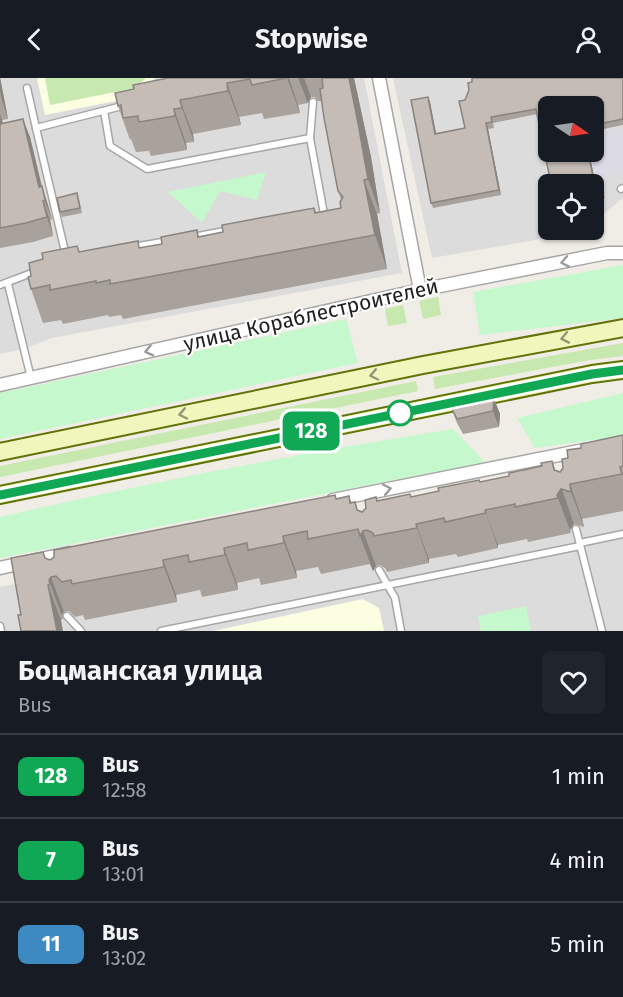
<!DOCTYPE html>
<html lang="en">
<head>
<meta charset="utf-8">
<style>
  :root { --surface:#171b24; --page:#20242c; --text:#f1f3f6; --muted:#9ea1a6; --line:#363941 }
  body { margin:0; font-family:"Fira Sans",sans-serif; background:var(--page); color:var(--text); height:100vh; display:flex; flex-direction:column; font-size:22px; white-space:nowrap }
  * { box-sizing:border-box; margin:0 }
  p { font-size:20px; color:var(--muted) }
  .icon { flex:none; width:33px; height:33px; fill:none; stroke:currentColor; stroke-width:2; stroke-linecap:round; stroke-linejoin:round }
  .map { position:relative; height:553px; overflow:hidden }
  .details { display:flex; flex-direction:column; background:var(--surface); flex:1 }
  .details>* { flex:none }
  .badge { padding:0 12px; border-radius:9px; font-size:21px; line-height:39px }
  .needle { width:39px; rotate:103deg }
  .controls { position:absolute; left:538px; top:18px; display:grid; gap:12px }
  .controls a { display:grid; place-items:center; width:66px; height:66px; border-radius:9px; background:var(--surface); box-shadow:0 2px 4px #0004; font-size:30px }
  .map>.badge { position:absolute; translate:-50% -50%; box-shadow:0 0 0 3px #fff }
  .round { display:grid; place-items:center; flex:none; width:63px; height:63px; border-radius:9px; background:var(--page) }
  .headline { display:flex; align-items:center; justify-content:space-between; height:102px; padding:0 18px }
  h1 { font-size:28px; font-weight:700; line-height:45px }
  ul { padding:0; list-style:none }
  li { display:flex; align-items:center; gap:18px; height:84px; padding:0 18px; border-top:2px solid var(--line) }
  li div { flex:1 }
  li b { display:block; font-size:22px }
  li em { font-style:normal }
  li .badge { min-width:66px; font-weight:700; text-align:center }
  header { display:flex; justify-content:space-between; align-items:center; height:78px; padding:0 18px; background:var(--surface); font-size:27px; font-weight:700 }
  .map>svg:first-child { display:block }
</style>
</head>
<body>
<header><svg class="icon" aria-label="back" viewBox="0 0 24 24"><path d="M15 5l-7 7 7 7"/></svg>Stopwise<svg class="icon" aria-label="person" viewBox="0 0 24 24"><circle cx="12" cy="8" r="4"/><path d="M4 21q1-7 8-7t8 7"/></svg></header>
<div class="map">
<svg width="623" height="553" viewBox="0 0 623 553">
  <rect width="100%" height="100%" fill="#f0ede6"/>
  <g fill="#dddcdc" fill-rule="evenodd">
    <polygon points="0,0 364,0 402,195 52,260 24,271 0,276"/>
    <path d="M393 0H623V120L594 144V106H549V152H586L582 154 432 180ZM549 28H594V74H549Z"/>
    <polygon points="623,386 623,553 0,553 0,509"/>
  </g>
  <g fill="#fcfee1">
    <polygon points="37,0 155,0 136,19 45,37"/>
    <polygon points="363,521 379,530 384,553 213,553"/>
  </g>
  <g fill="#c7e8ae">
    <polygon points="45,0 146,0 135,10 50,27"/>
    <polygon points="438,219 441,237 423,241 419,223"/>
    <polygon points="403,227 407,245 388,248 385,231"/>
    <polygon points="623,265 623,278 590,282 435,311 433,299"/>
    <polygon points="416,303 418,313 0,399 0,388"/>
  </g>
  <g fill="#c5f8cc">
    <polygon points="266,94 257,122 220,113 202,145 168,114"/>
    <polygon points="623,187 623,240 480,257 473,214"/>
    <polygon points="346,241 358,285 0,361 0,315"/>
    <polygon points="623,315 623,358 535,370 517,340"/>
    <path d="M453 351 485 384 0 480V439C150 404 301 375 453 351Z"/>
    <polygon points="526,528 531,553 481,553 478,538"/>
  </g>
  <polygon fill="#dbdae5" points="623,52 623,94 596,99 591,74 594,74 594,58"/>
  <g fill="none" stroke-linecap="round" stroke-linejoin="round">
    <defs>
      <g id="lane">
        <polyline points="27,10 36,50"/>
        <polyline points="104,33 110,68 147,91 310,60 324,136"/>
        <polyline points="310,60 313,24"/>
        <polyline points="621,111 623,110"/>
        <polyline points="193,159 230,152"/>
        <polyline points="133,169 168,163"/>
        <polyline points="66,178 36,50 126,27"/>
        <polyline points="8,206 31,300"/>
        <polyline points="0,207 37,193"/>
        <polyline points="576,451 602,553"/>
        <polyline points="580,465 623,456"/>
        <polyline points="379,492 395,520 401,553"/>
        <polyline points="67,538 81,553"/>
        <polyline points="0,548 1,553"/>
        <polyline points="161,553 580,468"/>
      </g>
      <g id="street">
        <polyline points="379,0 420,212"/>
        <polyline points="0,307 420,212 607,175 623,175"/>
        <polyline points="333,422 584,372"/>
        <polyline points="0,490 69,475"/>
      </g>
      <g id="secondary">
        <polyline points="0,374 423,287 623,250"/>
        <polyline points="0,417 592,296 623,292"/>
      </g>
    </defs>
    <use href="#lane" stroke="#a6a6a6" stroke-width="9"/>
    <use href="#street" stroke="#a6a6a6" stroke-width="15"/>
    <use href="#secondary" stroke="#627309" stroke-width="20"/>
    <use href="#lane" stroke="#fff" stroke-width="6"/>
    <use href="#street" stroke="#fff" stroke-width="12"/>
    <use href="#secondary" stroke="#f1f7bc" stroke-width="16"/>
  </g>
  <g fill="#a9a29c">
    <polygon points="0,0 8,41 2,42 3,45 30,59 41,108 48,127 52,141 50,142 53,158 33,164 0,170"/>
    <polygon points="168,0 354,0 371,79 380,135 377,136 387,191 123,241 121,237 109,239 108,237 63,246 61,242 43,245 31,211 31,198 80,174 140,170 162,166 197,152 199,159 223,154 314,130 316,134 341,130 341,121 338,113 322,23 318,23 315,19 311,19 308,25 298,27 300,35 264,41 262,35 239,39 241,47 193,56 194,64 186,65 187,72 151,78 149,73 136,74 131,61 130,62 118,28 134,11"/>
    <polygon points="472,0 623,0 623,47 594,53 594,28 549,28 549,74 589,74 596,109 603,115 605,120 594,123 594,106 551,106 537,36 493,45 494,50 488,51 501,117 433,130 431,125 411,22 428,19 430,24 436,55 465,50 459,23 465,22 469,12 468,5 472,4"/>
    <polygon points="79,121 82,135 62,139 60,134"/>
    <polygon points="494,321 500,336 499,349 463,356 457,345 451,329"/>
    <polygon points="623,357 623,433 582,441 584,449 574,446 570,452 571,455 528,464 527,461 498,467 498,470 458,479 456,476 429,481 429,485 387,494 385,490 380,487 376,488 373,493 370,486 321,496 318,489 296,493 297,500 261,507 259,500 237,505 238,512 202,519 200,512 176,517 177,524 85,542 83,537 75,539 69,533 64,534 62,537 63,541 61,542 21,537 45,480 50,482 336,421 351,424 358,432 362,434 377,423 411,419 509,398 542,388 552,383 555,392 560,394 563,390 568,380 581,370"/>
  </g>
  <g fill="#89847f">
    <polygon points="0,0 1,4 8,41 2,22 0,13"/>
    <polygon points="287,0 289,0 298,27 300,35"/>
    <polygon points="298,0 304,0 311,19 308,25"/>
    <polygon points="349,0 354,0 371,79 380,135 368,101"/>
    <polygon points="227,5 239,39 241,47 228,13"/>
    <polygon points="428,19 430,24 437,61 435,56"/>
    <polygon points="180,22 193,56 194,64 182,30"/>
    <polygon points="174,31 186,65 187,72 175,38"/>
    <polygon points="0,36 2,42 7,65 0,46"/>
    <polygon points="23,41 30,59 45,121 42,108 48,127 52,141 39,109"/>
    <polygon points="486,45 488,51 501,117 499,112"/>
    <polygon points="588,74 589,74 597,113 595,108"/>
    <polygon points="364,102 377,136 387,191 375,157"/>
    <polygon points="43,123 50,142 53,158 47,139"/>
    <polygon points="494,321 500,336 499,349 493,333"/>
    <polygon points="552,383 574,446 570,452 571,455 558,420"/>
    <polygon points="570,406 582,441 584,449 571,414"/>
    <polygon points="349,418 362,454 363,453 376,488 373,493 360,458 361,455 350,425"/>
    <polygon points="485,432 498,467 498,470 486,435"/>
    <polygon points="416,446 429,481 429,485 417,450"/>
    <polygon points="283,458 296,493 297,500 284,465"/>
    <polygon points="224,470 237,505 238,512 225,477"/>
    <polygon points="163,482 176,517 177,524 164,489"/>
    <polygon points="51,499 64,534 62,537 63,541 50,506 49,502"/>
    <polygon points="48,507 61,542 63,553 57,553"/>
  </g>
  <g fill="#c4bcb5" stroke="#89847f" stroke-width="1.5">
    <polygon points="168,0 287,0 252,7 250,1 227,5 228,13 180,22 182,30 174,31 175,38 139,44 138,38 123,40 121,27 118,28 115,15 134,11 133,7"/>
    <polygon points="322,0 349,0 358,45 368,101 364,102 375,157 110,206 110,202 96,205 96,203 50,212 50,207 31,211 28,199 31,198 29,185 43,181 42,175 77,168 79,174 138,163 139,170 162,166 161,159 197,152 198,159 223,154 222,147 314,130 315,135 341,130 340,124 343,119 338,113 324,40 320,11 323,10"/>
    <polygon points="472,0 623,0 623,41 594,47 594,28 549,28 549,74 588,74 595,108 603,115 594,117 594,106 551,106 536,31 491,39 492,44 486,45 499,112 431,125 411,22 428,19 435,56 465,50 459,23 465,22 469,12 468,5 472,4"/>
    <polygon points="23,41 39,109 42,108 45,122 43,123 47,139 26,145 0,150 0,46"/>
    <polygon points="77,115 80,130 60,134 57,120"/>
    <polygon points="477,318 481,323 494,321 493,333 457,341 451,329 465,327 467,320"/>
    <polygon points="623,357 623,388 620,389 622,396 570,406 571,414 561,411 557,417 558,420 515,429 515,426 485,432 486,435 445,444 444,440 416,446 417,450 374,458 373,455 367,452 363,453 360,458 358,451 308,461 307,453 283,458 284,465 248,472 247,465 224,470 225,477 189,484 188,477 163,482 164,489 72,506 71,502 62,504 56,498 51,499 49,502 50,506 48,507 57,553 21,553 18,537 21,537 11,480 43,474 45,480 50,482 54,479 54,472 60,471 335,417 336,421 349,418 350,425 355,424 357,432 362,434 366,430 365,422 376,419 377,423 410,416 411,419 439,413 438,410 479,402 480,404 509,398 509,395 542,388 541,385 552,383 554,392 560,394 563,390 562,381 568,380 567,372 581,370 581,366"/>
  </g>
  <defs><path id="oneway-chevron" d="M-2-3.5L2.5 0L-2 3.5" fill="none" stroke-width="1.6" stroke-linecap="round" stroke-linejoin="round" transform="scale(1.5)"/></defs>
  <g stroke="#9a9a9a">
    <use href="#oneway-chevron" transform="translate(565 184) rotate(169)"/>
    <use href="#oneway-chevron" transform="translate(149 273) rotate(167)"/>
    <use href="#oneway-chevron" transform="translate(387 411) rotate(-12)"/>
  </g>
  <g stroke="#929675">
    <use href="#oneway-chevron" transform="translate(565 260) rotate(169)"/>
    <use href="#oneway-chevron" transform="translate(374 297) rotate(168)"/>
    <use href="#oneway-chevron" transform="translate(183 336) rotate(168)"/>
  </g>
  <g fill="none" stroke-linecap="round" stroke-linejoin="round">
    <defs>
      <polyline id="line" points="0,417 592,296 623,292"/>
    </defs>
    <use href="#line" stroke="#fff" stroke-width="14"/>
    <use href="#line" stroke="#10a855" stroke-width="9"/>
  </g>
  <circle fill="#fff" stroke="#10a855" stroke-width="3" cx="400" cy="335" r="12"/>
  <g text-anchor="middle" stroke-width="4.5" stroke-linejoin="round" paint-order="stroke">
    <g font-size="21" fill="#1f1f1f" stroke="#fff">
      <text transform="translate(311 237) rotate(-13)" y="7">улица Кораблестроителей</text>
    </g>
  </g>
</svg>
<div class="controls">
<a><svg class="needle" viewBox="-14 -14 28 28"><path d="M0-13l5 13h-10z" fill="#e53935"/><path d="M0 13l5-13h-10z" fill="#9ea1a6"/></svg></a>
<a><svg class="icon" aria-label="locate" viewBox="0 0 24 24"><circle cx="12" cy="12" r="6"/><path d="M12 2v4M12 18v4M2 12h4M18 12h4"/></svg></a>
</div>
<b class="badge" style="left:311px;top:353px;background:#10a855;color:#fff">128</b>
</div>
<section class="details">
<div class="headline"><div><h1>Боцманская улица</h1><p>Bus</p></div><a class="round"><svg class="icon" aria-label="heart" viewBox="0 0 24 24"><path d="M12 20l-8-8c-3-5 5-10 8-4 3-6 11-1 8 4z"/></svg></a></div>
<ul>
<li><span class="badge" style="background:#10a855;color:#fff">128</span><div><b>Bus</b><p>12:58</p></div><em>1 min</em></li>
<li><span class="badge" style="background:#10a855;color:#fff">7</span><div><b>Bus</b><p>13:01</p></div><em>4 min</em></li>
<li><span class="badge" style="background:#3d8ac2;color:#fff">11</span><div><b>Bus</b><p>13:02</p></div><em>5 min</em></li>
</ul>
</section>
</body>
</html>
